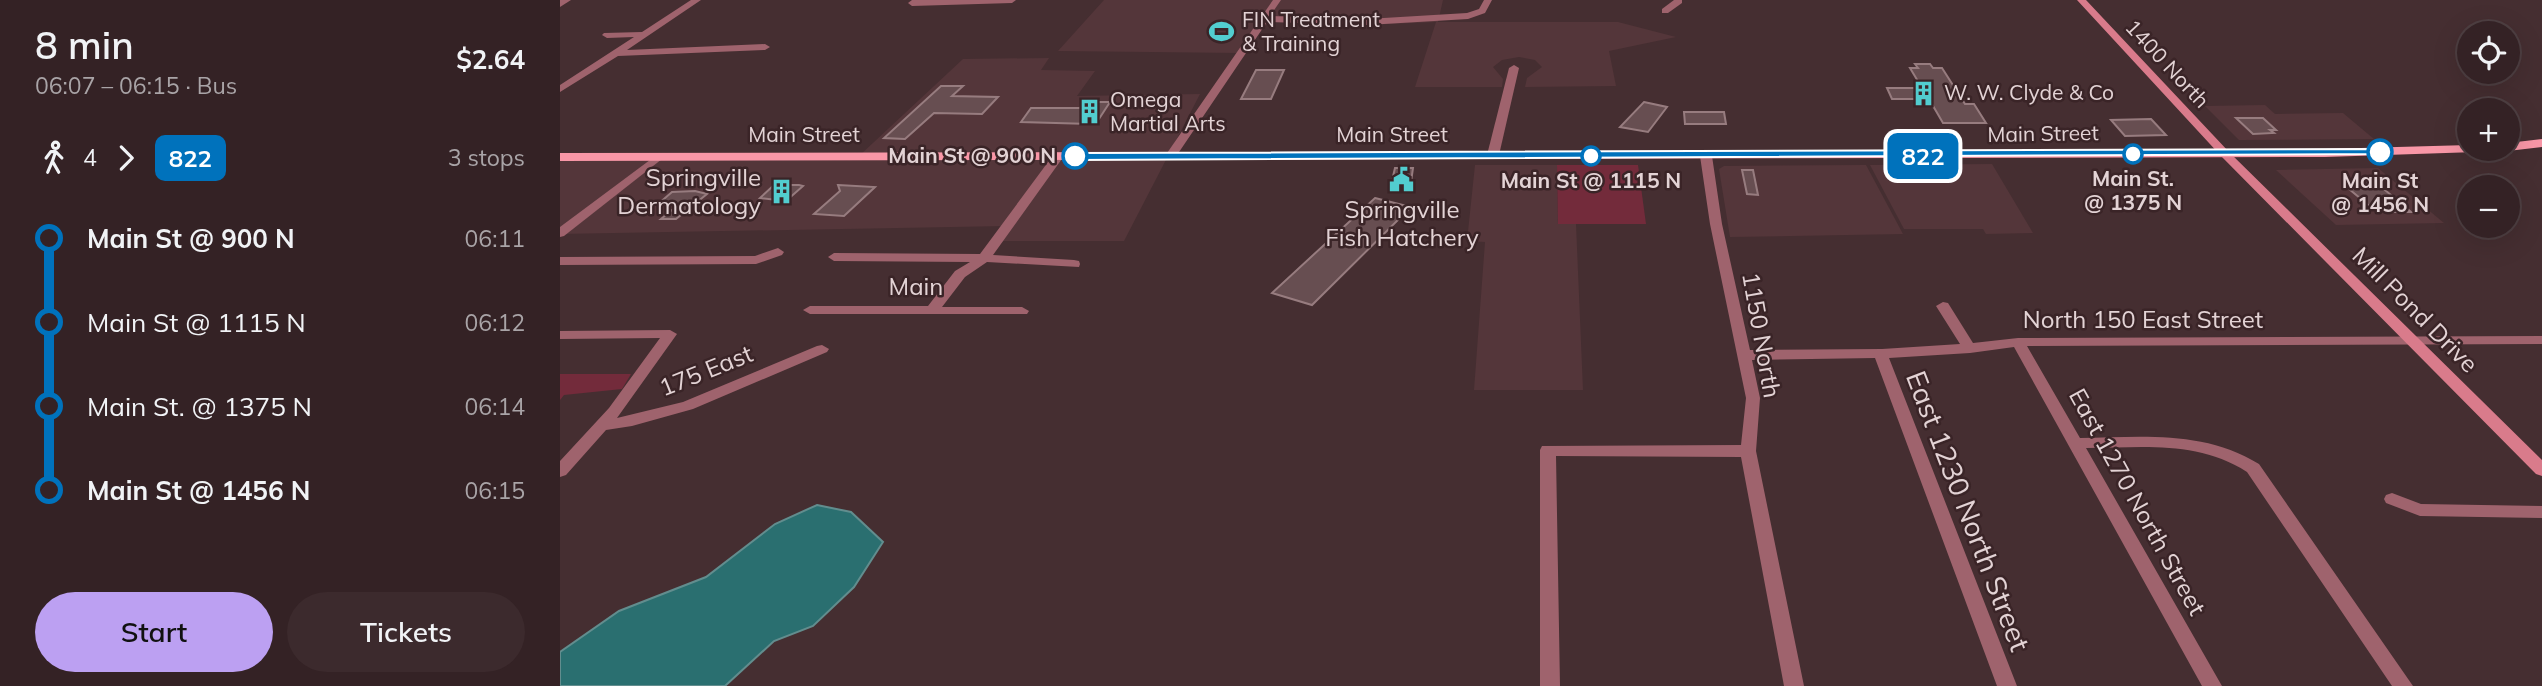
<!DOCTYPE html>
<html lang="en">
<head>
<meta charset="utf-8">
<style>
  :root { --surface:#342225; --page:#3c2a2d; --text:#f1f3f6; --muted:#a9a4a7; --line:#4e3f42; --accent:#bca0f2 }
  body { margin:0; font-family:Mulish,sans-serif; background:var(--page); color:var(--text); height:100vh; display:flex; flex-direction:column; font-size:26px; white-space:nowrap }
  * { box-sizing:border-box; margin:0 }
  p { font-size:23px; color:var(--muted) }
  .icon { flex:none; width:38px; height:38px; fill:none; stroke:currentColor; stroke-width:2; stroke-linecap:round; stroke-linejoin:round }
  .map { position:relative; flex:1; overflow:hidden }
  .sheet { display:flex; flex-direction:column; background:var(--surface); width:560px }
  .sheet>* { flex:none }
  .badge { padding:0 14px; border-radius:10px; font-size:24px; line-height:46px }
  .fabs { position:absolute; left:1897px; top:21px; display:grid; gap:14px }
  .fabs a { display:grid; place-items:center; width:63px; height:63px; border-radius:50%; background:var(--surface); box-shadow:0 7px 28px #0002,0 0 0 2px var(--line); font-size:35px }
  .map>.badge { position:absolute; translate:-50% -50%; box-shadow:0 0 0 4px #fff }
  .legs { display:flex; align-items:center; gap:10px; height:77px; padding:0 35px; font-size:23px }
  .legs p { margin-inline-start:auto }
  .overview { display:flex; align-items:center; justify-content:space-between; height:119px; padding:0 35px }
  h1 { font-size:38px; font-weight:600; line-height:52px }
  .button { display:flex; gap:14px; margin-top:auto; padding:14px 35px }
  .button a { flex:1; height:80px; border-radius:42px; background:var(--accent); color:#111; font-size:28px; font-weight:600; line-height:80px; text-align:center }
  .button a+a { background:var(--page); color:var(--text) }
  ul { padding:0 35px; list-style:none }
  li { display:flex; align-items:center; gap:24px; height:84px; font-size:26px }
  li i { display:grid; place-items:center; width:10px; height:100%; margin:0 9px; background:currentColor }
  li i::after { content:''; width:18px; height:18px; margin:-9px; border:5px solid; border-radius:50%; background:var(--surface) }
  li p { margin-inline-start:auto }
  li:first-child i { background:linear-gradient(#0000 50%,currentColor 0) }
  li:last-child i { background:linear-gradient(currentColor 50%,#0000 0) }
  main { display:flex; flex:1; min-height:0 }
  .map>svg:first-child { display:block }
</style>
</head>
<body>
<main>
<section class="sheet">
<div class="overview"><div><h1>8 min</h1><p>06:07 – 06:15 · Bus</p></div><b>$2.64</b></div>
<div class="legs"><svg class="icon" aria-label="walk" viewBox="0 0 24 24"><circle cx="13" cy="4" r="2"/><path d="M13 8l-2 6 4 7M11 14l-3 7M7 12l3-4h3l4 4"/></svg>4<svg class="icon" aria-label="forward" viewBox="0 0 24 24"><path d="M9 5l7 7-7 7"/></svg><b class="badge" style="background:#0072bc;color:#fff">822</b><p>3 stops</p></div>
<ul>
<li><i style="color:#0072bc"></i><b>Main St @ 900 N</b><p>06:11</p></li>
<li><i style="color:#0072bc"></i><span>Main St @ 1115 N</span><p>06:12</p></li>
<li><i style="color:#0072bc"></i><span>Main St. @ 1375 N</span><p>06:14</p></li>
<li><i style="color:#0072bc"></i><b>Main St @ 1456 N</b><p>06:15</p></li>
</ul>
<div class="button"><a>Start</a><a>Tickets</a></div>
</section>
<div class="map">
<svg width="1982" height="686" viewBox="0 0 1982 686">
  <rect width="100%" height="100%" fill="#452e31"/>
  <g fill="#54363a">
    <polygon points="544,0 883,0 878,22 1058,22 1116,37 1049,51 1056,86 965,87 967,78 982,67 975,60 959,57 942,60 933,67 943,79 942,87 855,87 876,22 805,25 709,22 680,53 498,51"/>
    <polygon points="489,58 481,70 535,71 517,96 640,94 564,241 436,241 446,226 0,234 0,157 299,156 403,59"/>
    <polygon points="1705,105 1715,114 1783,113 1814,139 1679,140 1645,106"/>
    <polygon points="1432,164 1473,233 1426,234 1423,229 1344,229 1310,165"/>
    <polygon points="915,165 997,165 998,224 1016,224 1023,390 914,390 925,242 907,241"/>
    <polygon points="1306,165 1343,234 1170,237 1159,169 1164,166"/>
    <polygon points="1818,168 1884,223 1776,225 1716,170"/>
  </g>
  <g fill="#732b3b">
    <polygon points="997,165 1078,165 1086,224 998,224"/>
    <polygon points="0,374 71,374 62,389 4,395 0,400"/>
  </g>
  <polygon fill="#2a6f70" stroke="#628d8e" stroke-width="2" points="257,505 291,512 323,542 294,587 253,626 214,641 165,686 0,686 0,652 59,611 146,577 215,524"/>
  <g fill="#674e51" stroke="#977c7f" stroke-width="2">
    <polygon points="1355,64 1370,64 1373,68 1382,68 1405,104 1414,104 1426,123 1383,123 1369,99 1332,99 1327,88 1362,88 1350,68 1358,68"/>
    <polygon points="696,70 724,70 711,99 681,99"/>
    <polygon points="381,86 403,86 392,96 438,97 422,114 374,113 345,139 324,138"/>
    <polygon points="524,102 550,102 537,122 531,124 461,122 471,108 520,108"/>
    <polygon points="1084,102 1107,107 1088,132 1060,127"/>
    <polygon points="1124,112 1164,112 1166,124 1125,124"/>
    <polygon points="1676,118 1703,118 1716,130 1710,130 1714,133 1693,134"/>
    <polygon points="1591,119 1606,135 1565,136 1551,120"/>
    <polygon points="835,168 853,168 850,189 830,189"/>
    <polygon points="1182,170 1193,170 1198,195 1187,194"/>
    <polygon points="1812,179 1851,212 1825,212 1820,208 1812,208 1789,189 1799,189 1789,180"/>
    <polygon points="214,185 239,185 243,186 226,201 200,198"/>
    <polygon points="278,185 315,187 284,216 254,214 280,191"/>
    <polygon points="135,191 147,194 116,219 101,219 118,205 97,205 112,192"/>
    <polygon points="815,198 851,207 752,305 712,293"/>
  </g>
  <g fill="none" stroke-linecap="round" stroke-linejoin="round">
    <g fill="#9f636d" fill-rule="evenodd">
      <polygon points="0,0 11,0 0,7"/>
      <polygon points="131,0 141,0 67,50 205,44 210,47 205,50 58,56 0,92 0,85 74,37 47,38 42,35 44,33 82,32"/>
      <polygon points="366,0 456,0 452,3 352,6 348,3 352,0"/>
      <polygon points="713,0 721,0 710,16 807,19 907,13 919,9 924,0 932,0 925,13 908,19 807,25 707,22 615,158 607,158 605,156"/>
      <polygon points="1114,0 1122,0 1122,3 1108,13 1102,13 1102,9"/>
      <polygon points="954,65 959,68 939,155 933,158 927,155 949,68"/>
      <polygon points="498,153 504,156 433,255 514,260 519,261 520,264 519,267 427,262 405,277 382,307 462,307 469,311 467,314 250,314 243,310 250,306 368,306 395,271 410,262 274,261 268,257 274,253 420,254 494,154"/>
      <path d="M1146 153 1152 156 1162 224 1190 350 1322 349 1400 344 1376 306 1383 302 1388 303 1413 343 1458 338 1982 336V344L1467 346 1520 438C1582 437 1644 430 1699 464L1853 686H1832L1687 472C1637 440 1583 448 1526 448L1662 686H1642L1454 347 1410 353 1329 358 1457 686H1437L1315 358 1192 360 1200 398 1196 451 1244 686H1224L1181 457 996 456 1000 686H980V450L982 446 1181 445 1186 398 1150 224 1140 156Z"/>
      <polygon points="98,154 104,157 102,159 4,236 0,237 0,227"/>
      <polygon points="218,248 224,252 222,255 196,264 0,265 0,257 195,256"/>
      <polygon points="110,330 117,334 57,418 123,402 257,346 262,345 269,349 267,352 133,409 72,426 46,430 6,475 0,477 0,461 49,408 100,338 0,339 0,331"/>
      <polygon points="1832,493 1861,504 1982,506 1982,518 1860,516 1826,503 1824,499 1826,495"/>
    </g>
    <polygon fill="#d97b8b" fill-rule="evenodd" points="1517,0 1526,0 1669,152 1982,460 1982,476 1976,474 1661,156"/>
    <g fill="#f997a7" fill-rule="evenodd">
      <polygon points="1982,139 1982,147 1948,151 1942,149 1948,149 1948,143"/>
      <polygon points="1909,145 1909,149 1918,149 1916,152 1765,157 0,161 0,153 1387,151 1765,149"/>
    </g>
  </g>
  <polygon fill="#0072bc" stroke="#fff" stroke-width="2" points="1820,149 1825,152 1823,154 515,160 509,156 515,153"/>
  <defs>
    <symbol id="stadium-bare" viewBox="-9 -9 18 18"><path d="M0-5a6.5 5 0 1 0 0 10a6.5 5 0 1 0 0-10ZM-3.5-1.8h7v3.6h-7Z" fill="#52cdcf" stroke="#3a2427" stroke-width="2.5" paint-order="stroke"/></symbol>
    <symbol id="building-bare" viewBox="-9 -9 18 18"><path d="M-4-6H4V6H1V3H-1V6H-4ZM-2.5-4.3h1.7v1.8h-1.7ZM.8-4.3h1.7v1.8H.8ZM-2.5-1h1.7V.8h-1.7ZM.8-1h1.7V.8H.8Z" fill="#52cdcf" stroke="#3a2427" stroke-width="2.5" paint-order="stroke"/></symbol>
    <symbol id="civic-bare" viewBox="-9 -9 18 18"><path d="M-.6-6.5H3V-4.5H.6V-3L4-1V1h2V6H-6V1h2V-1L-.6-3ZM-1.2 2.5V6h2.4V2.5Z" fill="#52cdcf" stroke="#3a2427" stroke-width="2.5" paint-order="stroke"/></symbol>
  </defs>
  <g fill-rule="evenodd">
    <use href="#stadium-bare" x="644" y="14" width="35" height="35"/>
    <use href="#building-bare" x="1346" y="76" width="35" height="35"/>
    <use href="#building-bare" x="512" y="94" width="35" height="35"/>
    <use href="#civic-bare" x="824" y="162" width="35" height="35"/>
    <use href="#building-bare" x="204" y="174" width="35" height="35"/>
  </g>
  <g fill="#fff" stroke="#0072bc" stroke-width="3.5">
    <circle cx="1820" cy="152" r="12"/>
    <circle cx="1573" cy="154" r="9"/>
    <circle cx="515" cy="156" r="12"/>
    <circle cx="1031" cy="156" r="9"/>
  </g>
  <g text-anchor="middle" stroke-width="5" stroke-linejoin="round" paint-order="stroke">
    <g font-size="21" fill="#e3d3d5" stroke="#3a2427" text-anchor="start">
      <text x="682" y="27">FIN Treatment<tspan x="682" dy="24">&amp; Training</tspan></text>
      <text x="1384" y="100">W. W. Clyde &amp; Co</text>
      <text x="550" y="107">Omega<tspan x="550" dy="24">Martial Arts</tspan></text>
    </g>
    <g font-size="21" fill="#e3d3d5" stroke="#3a2427">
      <text transform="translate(1607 64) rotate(47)" y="7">1400 North</text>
      <text transform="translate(1483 134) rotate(-1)" y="7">Main Street</text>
      <text x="244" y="142">Main Street</text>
      <text x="832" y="142">Main Street</text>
    </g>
    <g font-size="21" font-weight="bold" fill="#e3d3d5" stroke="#3a2427">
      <text x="496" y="163" text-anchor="end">Main St @ 900 N</text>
      <text x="1573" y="186">Main St.<tspan x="1573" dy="24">@ 1375 N</tspan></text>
      <text x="1031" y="188">Main St @ 1115 N</text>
      <text x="1820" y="188">Main St<tspan x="1820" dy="24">@ 1456 N</tspan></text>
    </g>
    <g font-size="24" fill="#e3d3d5" stroke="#3a2427" text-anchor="end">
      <text x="201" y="186">Springville<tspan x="201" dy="28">Dermatology</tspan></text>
      <text x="842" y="218" text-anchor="middle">Springville<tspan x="842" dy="28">Fish Hatchery</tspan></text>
    </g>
    <g font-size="24" fill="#e3d3d5" stroke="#3a2427">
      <text x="356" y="295">Main</text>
      <text transform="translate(1855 310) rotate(45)" y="8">Mill Pond Drive</text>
      <text x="1583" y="328">North 150 East Street</text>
      <text transform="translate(1201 335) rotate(80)" y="8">1150 North</text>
      <text transform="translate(146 371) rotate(-22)" y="8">175 East</text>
      <text transform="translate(1577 502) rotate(61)" y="8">East 1270 North Street</text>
    </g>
    <g font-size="28" fill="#e3d3d5" stroke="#3a2427">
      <text transform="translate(1408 511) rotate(69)" y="10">East 1230 North Street</text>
    </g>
  </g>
</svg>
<div class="fabs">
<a><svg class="icon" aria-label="locate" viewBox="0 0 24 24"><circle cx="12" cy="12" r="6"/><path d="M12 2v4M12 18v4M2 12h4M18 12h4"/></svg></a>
<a>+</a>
<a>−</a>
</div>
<b class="badge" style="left:1363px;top:156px;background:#0072bc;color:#fff">822</b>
</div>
</main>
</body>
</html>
